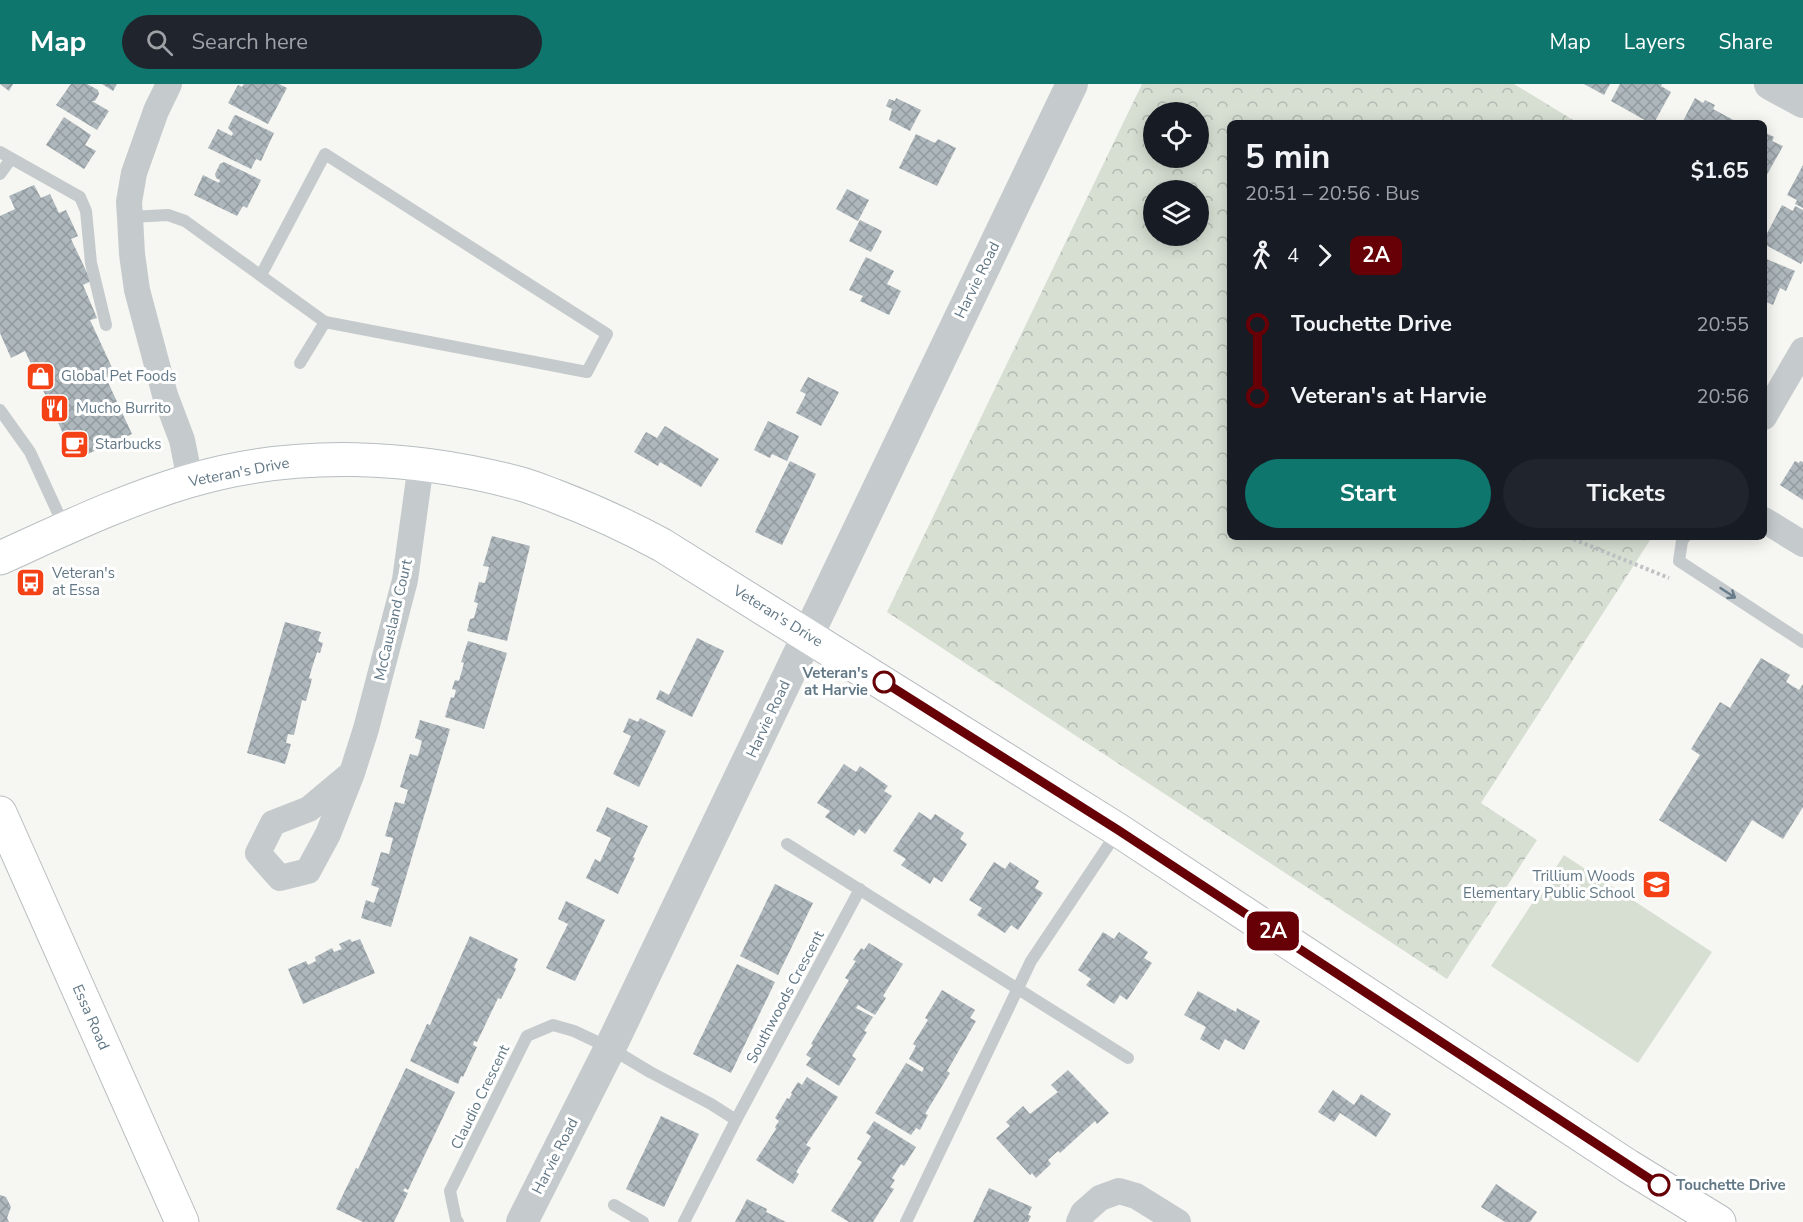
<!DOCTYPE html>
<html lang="en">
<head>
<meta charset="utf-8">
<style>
  :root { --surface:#171b24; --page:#20242c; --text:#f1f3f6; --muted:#9ea1a6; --accent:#0f766e }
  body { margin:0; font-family:"Nunito Sans",sans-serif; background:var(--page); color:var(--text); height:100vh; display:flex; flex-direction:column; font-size:22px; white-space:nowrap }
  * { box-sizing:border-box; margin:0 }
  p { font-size:20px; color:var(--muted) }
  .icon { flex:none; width:33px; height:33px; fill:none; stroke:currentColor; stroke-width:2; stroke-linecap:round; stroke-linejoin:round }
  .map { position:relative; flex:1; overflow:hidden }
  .drawer { position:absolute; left:1227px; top:36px; width:540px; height:420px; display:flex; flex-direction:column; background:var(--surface); border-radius:9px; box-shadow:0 3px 15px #0003 }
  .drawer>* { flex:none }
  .badge { padding:0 12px; border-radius:9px; font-size:21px; line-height:39px }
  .fabs { position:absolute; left:1143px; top:18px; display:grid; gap:12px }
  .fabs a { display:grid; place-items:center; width:66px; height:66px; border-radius:50%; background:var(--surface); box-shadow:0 3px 15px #0003; font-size:30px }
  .map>.badge { position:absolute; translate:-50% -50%; box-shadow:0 0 0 3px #fff }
  .legs { display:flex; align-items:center; gap:9px; height:66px; padding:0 18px; font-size:20px }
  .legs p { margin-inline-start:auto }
  .head { display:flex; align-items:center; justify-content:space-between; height:102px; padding:0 18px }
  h1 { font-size:33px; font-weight:700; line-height:45px }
  .cta { display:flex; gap:12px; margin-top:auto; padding:12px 18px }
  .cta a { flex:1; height:69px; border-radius:36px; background:var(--accent); color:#fff; font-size:24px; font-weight:700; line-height:69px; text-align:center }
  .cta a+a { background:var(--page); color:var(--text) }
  ul { padding:0 18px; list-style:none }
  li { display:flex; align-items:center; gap:21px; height:72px; font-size:22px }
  li i { display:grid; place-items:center; width:9px; height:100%; margin:0 8px; background:currentColor }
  li i::after { content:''; width:15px; height:15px; margin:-8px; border:4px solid; border-radius:50%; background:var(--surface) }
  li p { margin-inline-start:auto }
  li:first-child i { background:linear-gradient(#0000 50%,currentColor 0) }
  li:last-child i { background:linear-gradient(currentColor 50%,#0000 0) }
  header { display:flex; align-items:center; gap:36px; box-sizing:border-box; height:84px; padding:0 30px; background:var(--accent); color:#fff }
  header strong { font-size:28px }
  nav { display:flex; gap:33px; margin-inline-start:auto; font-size:21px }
  .search { width:420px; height:54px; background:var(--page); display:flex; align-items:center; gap:15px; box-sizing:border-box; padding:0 21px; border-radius:33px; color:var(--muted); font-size:22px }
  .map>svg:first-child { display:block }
</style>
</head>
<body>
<header>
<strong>Map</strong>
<div class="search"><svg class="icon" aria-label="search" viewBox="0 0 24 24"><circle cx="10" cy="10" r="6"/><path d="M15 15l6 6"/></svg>Search here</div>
<nav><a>Map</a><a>Layers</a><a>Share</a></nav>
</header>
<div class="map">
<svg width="1803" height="1138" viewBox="0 0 1803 1138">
  <defs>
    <pattern id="forest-crowns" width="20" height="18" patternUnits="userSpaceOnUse" patternTransform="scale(1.5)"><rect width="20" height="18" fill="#d7dfd3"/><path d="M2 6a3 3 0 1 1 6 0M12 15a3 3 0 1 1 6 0" fill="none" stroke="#b2bab1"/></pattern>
    <pattern id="building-cross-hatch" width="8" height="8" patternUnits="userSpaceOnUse" patternTransform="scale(1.5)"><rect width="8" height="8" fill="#aeb7bc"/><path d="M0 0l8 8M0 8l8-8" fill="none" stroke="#919a9e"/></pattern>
  </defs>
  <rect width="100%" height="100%" fill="#f6f6f2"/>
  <path fill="url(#forest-crowns)" fill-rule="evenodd" d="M1142 0H1514L1578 39H1230V453H1652L1481 719 1537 756 1447 895 887 528ZM1154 28H1198V74H1154ZM1154 106H1198V152H1154Z"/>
  <polygon fill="#d7dfd3" points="1564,771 1712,868 1638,979 1491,882"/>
  <g fill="url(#building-cross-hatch)">
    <polygon points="0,0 13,0 9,7"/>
    <polygon points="71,0 87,0 98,6 99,10 95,17 92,17 109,27 97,46 56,21"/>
    <polygon points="102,0 117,0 113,7"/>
    <polygon points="244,0 279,0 287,4 268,40 228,19 238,1 242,3"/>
    <polygon points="1584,0 1610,0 1604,11"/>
    <polygon points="1620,0 1662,0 1661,2 1671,8 1654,39 1650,39 1611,17"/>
    <polygon points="896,14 921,26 910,47 889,36 892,25 886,22 889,15 895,17"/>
    <polygon points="1695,14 1703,19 1705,16 1715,21 1713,25 1739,39 1682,39"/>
    <polygon points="236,31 274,49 261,77 256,75 251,85 208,64 218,45 232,52 233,49 228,44 234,32"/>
    <polygon points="64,33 91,51 85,61 96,67 84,85 46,61"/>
    <polygon points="1766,49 1774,53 1772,57 1783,62 1764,96 1764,53"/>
    <polygon points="916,50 935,59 938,55 956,64 937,102 899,84"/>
    <polygon points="224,78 261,96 247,124 243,122 237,132 194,111 203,91 219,99 220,96 216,94 215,90 220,80"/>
    <polygon points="1803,81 1803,124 1795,120 1797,116 1787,111"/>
    <polygon points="34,101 41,114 50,110 59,129 66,126 78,152 71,155 91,197 83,201 97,234 90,236 115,290 106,294 132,350 81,373 79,368 73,371 25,267 11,274 0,249 0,132 15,125 9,112"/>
    <polygon points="847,105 869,116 858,137 836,125"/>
    <polygon points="1782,121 1793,127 1795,122 1803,126 1803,176 1801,180 1764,160 1764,155"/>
    <polygon points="860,136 882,147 871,168 849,157"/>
    <polygon points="866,173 894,187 887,200 901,207 889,231 860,217 863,212 849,206"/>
    <polygon points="1764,174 1795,187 1786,207 1780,204 1773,221 1764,217"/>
    <polygon points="808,293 839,308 821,342 796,329 806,310 800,307"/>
    <polygon points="768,337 799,352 787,377 772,370 770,374 754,366"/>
    <polygon points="665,342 719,375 701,403 660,378 658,382 634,368 646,348 657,354"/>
    <polygon points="790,377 816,390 782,461 755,448"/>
    <polygon points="1795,377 1799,379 1800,377 1803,378 1803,416 1780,401"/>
    <polygon points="492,452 530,462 507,557 467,547 470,535 474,534 478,519 474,518 479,498 485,499 489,483 483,482"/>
    <polygon points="285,538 321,548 318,557 323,559 320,569 317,568 311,587 309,594 312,595 306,617 302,616 294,651 288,650 286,659 291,660 285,680 247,669"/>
    <polygon points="697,554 724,567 692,633 656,615 660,606 669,611"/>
    <polygon points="468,557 507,569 484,645 445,633 451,613 454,614 456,606 452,605 455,596 459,597 464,579 461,578"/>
    <polygon points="1761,574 1790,591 1786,598 1799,606 1803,600 1803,723 1783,755 1752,736 1726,778 1659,736 1700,671 1691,665 1720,618 1730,624"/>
    <polygon points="629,634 638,638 640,634 666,647 639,703 613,690 631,652 623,648"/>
    <polygon points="420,636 450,645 391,843 361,834 366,816 374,819 379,804 371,801 381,768 389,770 393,754 385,752 395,718 404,720 408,706 400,703 410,670 418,672 422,657 415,654"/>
    <polygon points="844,680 856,688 860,682 888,702 884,707 892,712 865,750 859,745 854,752 825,733 830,727 817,719"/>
    <polygon points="607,723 648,742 633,773 635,774 618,810 586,794 595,775 600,778 611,754 596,747"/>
    <polygon points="919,728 931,736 935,730 964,749 960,755 967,760 942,798 934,793 930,800 901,781 906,775 893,767"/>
    <polygon points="994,778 1005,785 1010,778 1039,797 1035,804 1043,809 1018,846 1011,841 1005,849 977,831 982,824 969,816"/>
    <polygon points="775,800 813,819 778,891 740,872"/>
    <polygon points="566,817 605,836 575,897 546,884 568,840 558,835"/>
    <polygon points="1103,848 1114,855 1119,848 1148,868 1144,874 1152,879 1127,916 1120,911 1114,920 1086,901 1091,895 1078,886"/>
    <polygon points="470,852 518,875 514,883 516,885 501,915 498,914 477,958 474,957 473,961 477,963 463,993 461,992 458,1000 410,977 427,940 430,941"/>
    <polygon points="350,855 352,858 360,855 375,889 303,920 288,885 306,877 308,881 316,877 315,873 332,864 334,868 342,865 339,860"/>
    <polygon points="869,859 903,880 883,912 886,914 875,931 858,921 856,924 873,933 864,947 867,948 852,972 856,975 839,1002 806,981 811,974 806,971 813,961 811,960 849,896 845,894 856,877 853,876 861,864 864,866"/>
    <polygon points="737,880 775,898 731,989 693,970"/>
    <polygon points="942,906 975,926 970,934 976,937 947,987 950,989 925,1030 928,1031 920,1046 916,1044 911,1051 875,1029 906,979 922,988 924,984 909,975 916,962 913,960 928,936 925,934"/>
    <polygon points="1198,907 1236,928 1237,924 1260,937 1244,966 1225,955 1219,966 1200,955 1206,943 1184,931"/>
    <polygon points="406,984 455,1008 408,1106 405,1104 403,1107 408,1109 394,1138 363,1138 336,1125 356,1084 358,1085"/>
    <polygon points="1068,986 1109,1029 1097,1040 1095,1037 1060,1069 1058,1067 1048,1076 1051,1080 1036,1094 1032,1089 1030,1091 996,1054 1010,1042 1006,1038 1023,1022 1030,1030 1058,1008 1051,1001"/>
    <polygon points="807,993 838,1013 806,1061 811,1064 796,1088 799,1090 793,1100 756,1076 776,1045 775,1043 779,1037 775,1034 787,1014 789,1015 792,1010 791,1009 798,998 802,1001"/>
    <polygon points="1333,1006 1354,1021 1361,1010 1391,1030 1376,1053 1340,1029 1334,1038 1318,1028"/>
    <polygon points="661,1032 699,1050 664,1123 626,1105"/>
    <polygon points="874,1037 916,1063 904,1082 901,1080 892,1094 895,1096 890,1103 894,1105 873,1138 849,1138 831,1127 862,1078 857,1075 871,1052 866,1049"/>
    <polygon points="1496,1100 1537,1128 1530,1138 1505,1138 1481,1123"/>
    <polygon points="989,1104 1032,1123 1028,1131 1031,1132 1028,1138 973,1138"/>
    <polygon points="0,1111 6,1113 11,1123 7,1134 9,1138 0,1138"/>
    <polygon points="747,1115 767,1125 766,1128 786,1138 735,1138"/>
  </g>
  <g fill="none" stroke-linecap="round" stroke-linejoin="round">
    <defs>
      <path id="secondary" d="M0 474C62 446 124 416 189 397 296 365 414 371 521 400 532 403 544 408 555 412 592 426 627 442 662 461L1118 746 1628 1082 1719 1138"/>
      <polyline id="primary" points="0,729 182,1138"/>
    </defs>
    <use href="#secondary" stroke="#b7bdc1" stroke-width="35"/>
    <use href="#primary" stroke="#b8bdc0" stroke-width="35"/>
    <g stroke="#bec1c3" stroke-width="4" stroke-dasharray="3 3" stroke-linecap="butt">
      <polyline points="1518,453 1523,456 1525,453"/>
      <polyline points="1568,453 1669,494"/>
    </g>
    <g stroke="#c5cacc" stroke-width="12">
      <polyline points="0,68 80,113 86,127 91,179 106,241"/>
      <polyline points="0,90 11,75"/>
      <polyline points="130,133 168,131 185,137 325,238 587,288 607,250 325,70 261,191"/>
      <polyline points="300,279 325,238"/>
      <polyline points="0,326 30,368 64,442"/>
      <polyline points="1685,453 1682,457 1679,477 1803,558"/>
      <polyline points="787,760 1128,974"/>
      <polyline points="614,1121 643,1138"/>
      <polyline points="458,1138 456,1136 450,1107 527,952 553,941 574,947 610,964 650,988 711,1020 736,1036"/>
      <polyline points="684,1138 736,1036 860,805"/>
      <polyline points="906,1138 1031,877 1118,747"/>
    </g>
    <g stroke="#c5cacc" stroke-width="26">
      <polyline points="169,0 156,27 134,89 129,118 130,133 132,170 137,206 165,311 182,356 190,396"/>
      <polyline points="1764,333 1803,266"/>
      <polyline points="1764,436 1803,460"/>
      <polyline points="352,689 309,725 273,739 258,769 280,794 308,787 328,750 352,689 366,645 405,496 421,380"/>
      <polyline points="1079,1138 1083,1129 1100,1114 1119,1107 1136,1112 1178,1138"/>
    </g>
    <g stroke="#c5cacc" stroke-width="32">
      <polyline points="1770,0 1803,18"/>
      <polyline points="522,1138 610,964 1072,0"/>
    </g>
    <use href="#secondary" stroke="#fff" stroke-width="33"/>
    <use href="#primary" stroke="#fff" stroke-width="33"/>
  </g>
  <defs><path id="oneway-shaft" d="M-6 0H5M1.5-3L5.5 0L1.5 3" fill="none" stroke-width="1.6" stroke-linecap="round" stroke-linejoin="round" transform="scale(1.5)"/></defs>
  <use stroke="#677c8a" href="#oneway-shaft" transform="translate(1728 509) rotate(33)"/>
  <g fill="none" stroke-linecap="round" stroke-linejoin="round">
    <defs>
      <polyline id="line-1" points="884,598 1118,746 1659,1101"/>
    </defs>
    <use href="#line-1" stroke="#fff" stroke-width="14"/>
    <use href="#line-1" stroke="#660006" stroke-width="9"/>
  </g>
  <defs>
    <symbol id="shop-square" viewBox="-11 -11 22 22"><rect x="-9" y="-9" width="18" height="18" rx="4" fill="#f44115" stroke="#fff"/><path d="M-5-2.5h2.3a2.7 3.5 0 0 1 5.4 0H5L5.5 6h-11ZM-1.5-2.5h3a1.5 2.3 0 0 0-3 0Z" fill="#fff"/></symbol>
    <symbol id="restaurant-square" viewBox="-11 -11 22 22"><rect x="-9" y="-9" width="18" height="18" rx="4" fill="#f44115" stroke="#fff"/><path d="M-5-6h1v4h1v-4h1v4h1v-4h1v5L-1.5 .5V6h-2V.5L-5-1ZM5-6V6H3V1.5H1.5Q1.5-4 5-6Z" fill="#fff"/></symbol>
    <symbol id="cafe-square" viewBox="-11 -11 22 22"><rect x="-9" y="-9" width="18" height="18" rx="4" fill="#f44115" stroke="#fff"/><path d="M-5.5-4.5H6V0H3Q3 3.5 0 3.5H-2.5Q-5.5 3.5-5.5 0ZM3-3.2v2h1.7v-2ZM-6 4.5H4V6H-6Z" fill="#fff"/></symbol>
    <symbol id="bus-square" viewBox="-11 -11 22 22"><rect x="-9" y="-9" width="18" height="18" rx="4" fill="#f44115" stroke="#fff"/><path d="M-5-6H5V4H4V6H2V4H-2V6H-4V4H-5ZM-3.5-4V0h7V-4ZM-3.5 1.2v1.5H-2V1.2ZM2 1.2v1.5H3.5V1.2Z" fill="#fff"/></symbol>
    <symbol id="school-square" viewBox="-11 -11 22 22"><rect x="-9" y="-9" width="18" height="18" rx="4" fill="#f44115" stroke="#fff"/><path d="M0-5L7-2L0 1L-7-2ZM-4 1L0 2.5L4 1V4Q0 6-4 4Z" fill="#fff"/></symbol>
  </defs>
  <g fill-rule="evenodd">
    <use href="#shop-square" x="24" y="276" width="33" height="33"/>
    <use href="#restaurant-square" x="38" y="308" width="33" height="33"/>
    <use href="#cafe-square" x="58" y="344" width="33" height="33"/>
    <use href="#bus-square" x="14" y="482" width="33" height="33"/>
    <use href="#school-square" x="1640" y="784" width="33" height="33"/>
  </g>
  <g fill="#fff" stroke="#660006" stroke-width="3">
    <circle cx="884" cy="598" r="10"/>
    <circle cx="1659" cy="1101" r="10"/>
  </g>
  <g text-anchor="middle" stroke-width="6" stroke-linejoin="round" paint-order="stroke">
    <g font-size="15" fill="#627886" stroke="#fff">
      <text transform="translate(977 196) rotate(-64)" y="5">Harvie Road</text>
      <text transform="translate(239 388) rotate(-11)" y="5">Veteran's Drive</text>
      <text transform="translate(778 532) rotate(32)" y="5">Veteran's Drive</text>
      <text transform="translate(393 536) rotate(-77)" y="5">McCausland Court</text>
      <text transform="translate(768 635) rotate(-65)" y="5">Harvie Road</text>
      <text transform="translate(785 913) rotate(-62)" y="5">Southwoods Crescent</text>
      <text transform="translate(91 933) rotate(66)" y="5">Essa Road</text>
      <text transform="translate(480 1013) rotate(-64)" y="5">Claudio Crescent</text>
      <text transform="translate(555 1072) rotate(-63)" y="5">Harvie Road</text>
    </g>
    <g font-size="15" fill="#627886" stroke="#fff" text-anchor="start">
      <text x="61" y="297">Global Pet Foods</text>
      <text x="76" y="329">Mucho Burrito</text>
      <text x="95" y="365">Starbucks</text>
      <text x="52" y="494">Veteran's<tspan x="52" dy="17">at Essa</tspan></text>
      <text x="1635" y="797" text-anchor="end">Trillium Woods<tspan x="1635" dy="17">Elementary Public School</tspan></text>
    </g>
    <g font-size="15" font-weight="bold" fill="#627886" stroke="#fff" text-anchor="end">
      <text x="868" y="594">Veteran's<tspan x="868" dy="17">at Harvie</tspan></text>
      <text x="1676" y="1106" text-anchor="start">Touchette Drive</text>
    </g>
  </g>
</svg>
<div class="fabs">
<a><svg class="icon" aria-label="locate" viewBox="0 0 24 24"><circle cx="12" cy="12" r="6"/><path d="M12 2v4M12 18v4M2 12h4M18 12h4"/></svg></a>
<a><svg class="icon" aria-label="layers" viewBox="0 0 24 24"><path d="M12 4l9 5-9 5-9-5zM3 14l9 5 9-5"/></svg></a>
</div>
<b class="badge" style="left:1273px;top:847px;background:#660006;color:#fff">2A</b>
<section class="drawer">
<div class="head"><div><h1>5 min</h1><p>20:51 – 20:56 · Bus</p></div><b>$1.65</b></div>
<div class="legs"><svg class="icon" aria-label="walk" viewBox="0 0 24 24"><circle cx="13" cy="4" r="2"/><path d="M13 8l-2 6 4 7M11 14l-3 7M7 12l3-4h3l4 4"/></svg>4<svg class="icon" aria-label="forward" viewBox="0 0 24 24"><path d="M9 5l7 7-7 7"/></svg><b class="badge" style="background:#660006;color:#fff">2A</b></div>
<ul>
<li><i style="color:#660006"></i><b>Touchette Drive</b><p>20:55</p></li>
<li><i style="color:#660006"></i><b>Veteran's at Harvie</b><p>20:56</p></li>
</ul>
<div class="cta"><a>Start</a><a>Tickets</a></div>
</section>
</div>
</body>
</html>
